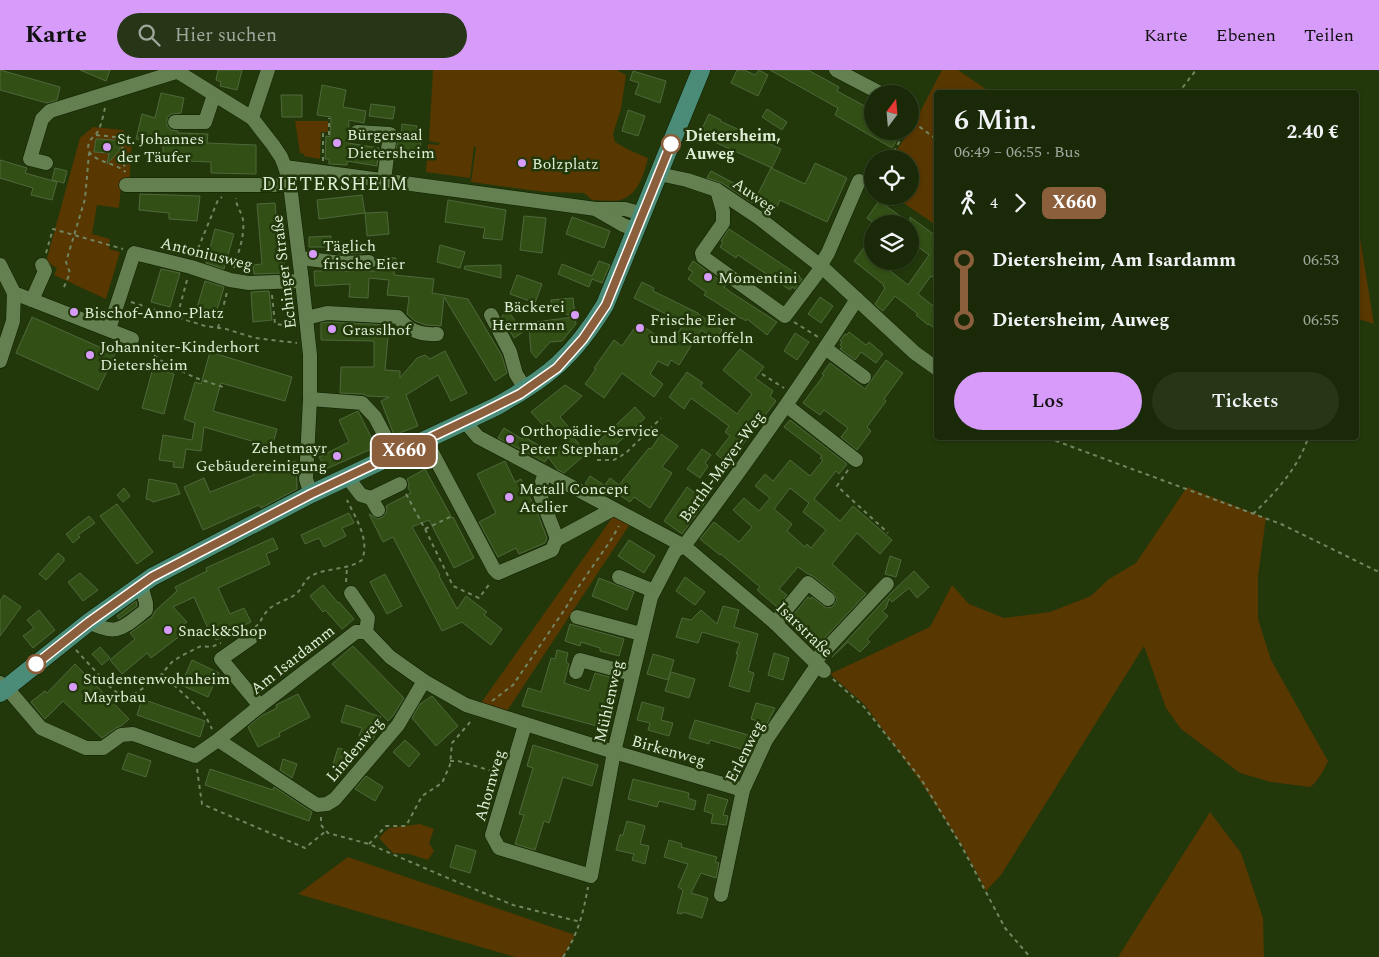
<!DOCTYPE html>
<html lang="de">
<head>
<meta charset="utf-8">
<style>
  :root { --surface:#1a2a08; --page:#273616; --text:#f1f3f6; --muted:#9fa79c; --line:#384629; --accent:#d79bf9 }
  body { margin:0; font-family:Spectral,serif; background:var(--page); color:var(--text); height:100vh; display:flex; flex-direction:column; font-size:19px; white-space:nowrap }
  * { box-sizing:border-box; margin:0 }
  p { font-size:16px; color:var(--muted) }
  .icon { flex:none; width:28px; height:28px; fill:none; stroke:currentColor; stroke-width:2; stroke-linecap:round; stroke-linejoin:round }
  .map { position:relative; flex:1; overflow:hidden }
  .side { position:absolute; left:934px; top:20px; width:425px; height:350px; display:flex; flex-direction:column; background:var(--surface); border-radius:5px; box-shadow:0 1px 4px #0004,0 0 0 1px var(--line) }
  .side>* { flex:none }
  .badge { padding:0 10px; border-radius:8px; font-size:18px; line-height:32px }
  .needle { width:32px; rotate:16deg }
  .fabs { position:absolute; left:864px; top:15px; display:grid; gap:10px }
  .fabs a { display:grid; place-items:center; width:55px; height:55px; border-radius:50%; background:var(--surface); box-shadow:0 1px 4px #0004,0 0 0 1px var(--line); font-size:25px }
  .map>.badge { position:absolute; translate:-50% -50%; box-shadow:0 0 0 2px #fff }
  .legs { display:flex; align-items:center; gap:8px; height:55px; padding:0 20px; font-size:16px }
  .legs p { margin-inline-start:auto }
  .summary { display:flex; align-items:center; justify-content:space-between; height:85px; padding:0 20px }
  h1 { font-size:28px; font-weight:600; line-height:38px }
  .cta { display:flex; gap:10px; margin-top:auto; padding:10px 20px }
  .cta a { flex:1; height:58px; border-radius:30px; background:var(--accent); color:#111; font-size:20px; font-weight:600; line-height:58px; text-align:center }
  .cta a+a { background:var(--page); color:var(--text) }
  ul { padding:0 20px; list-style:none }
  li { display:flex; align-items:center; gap:18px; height:60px; font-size:19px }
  li i { display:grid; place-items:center; width:8px; height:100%; margin:0 6px; background:currentColor }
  li i::after { content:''; width:12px; height:12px; margin:-6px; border:4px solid; border-radius:50%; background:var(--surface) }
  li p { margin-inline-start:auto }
  li:first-child i { background:linear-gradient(#0000 50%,currentColor 0) }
  li:last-child i { background:linear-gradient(currentColor 50%,#0000 0) }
  header { display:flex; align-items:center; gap:30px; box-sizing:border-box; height:70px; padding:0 25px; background:var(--accent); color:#111 }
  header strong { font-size:24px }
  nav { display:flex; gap:28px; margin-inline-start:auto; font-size:18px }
  .search { width:350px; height:45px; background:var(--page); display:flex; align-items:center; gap:12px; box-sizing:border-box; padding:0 18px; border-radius:28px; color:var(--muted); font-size:19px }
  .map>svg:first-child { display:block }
</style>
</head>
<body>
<header>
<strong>Karte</strong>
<div class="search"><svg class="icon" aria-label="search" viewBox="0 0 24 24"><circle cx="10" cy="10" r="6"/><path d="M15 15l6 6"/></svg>Hier suchen</div>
<nav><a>Karte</a><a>Ebenen</a><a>Teilen</a></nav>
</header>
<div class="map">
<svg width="1379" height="887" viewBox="0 0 1379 887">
  <rect width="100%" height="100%" fill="#22380b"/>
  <g fill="#583700">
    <path d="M433 0H617L626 5 621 39 613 64 615 72 629 80 648 88C644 103 639 125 620 130 612 132 600 130 592 130L584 123 545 122 471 112 476 77 474 76 470 108 426 102 428 74 438 75 440 73 429 71Z"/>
    <polygon points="942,0 958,0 990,22 936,22 936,155 893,126 910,126 910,89 890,89 910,61"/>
    <polygon points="295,51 328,51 328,62 321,62 320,89 304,86 304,84 300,83"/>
    <polygon points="93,57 123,60 132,70 129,118 121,117 119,138 97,135 92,164 110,169 109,179 120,182 106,229 54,205 57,198 46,192 80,68"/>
    <polygon points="1356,167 1360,168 1374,254 1356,248"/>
    <path d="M1187 417 1266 448 1258 506V549L1271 590 1328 691C1324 700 1318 711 1310 717L1271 712 1240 703 1181 659 1166 638 1144 576 1001 805 986 821 963 777 920 711 865 635 830 604 930 557 952 515 969 534 1004 548 1050 542 1091 526 1109 509 1136 493Z"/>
    <polygon points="614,445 630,454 507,641 481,633"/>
    <polygon points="1210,742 1241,783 1263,848 1264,887 1118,887"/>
    <polygon points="420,754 434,759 429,773 434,781 428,790 409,784 393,783 379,768 389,758"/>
    <polygon points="348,787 575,865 563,887 515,887 298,824"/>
  </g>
  <g fill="#324f16" stroke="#4f683b" fill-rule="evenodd">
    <polygon points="0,0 60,17 57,30 47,33 0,20"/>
    <polygon points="80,0 110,0 106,11"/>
    <polygon points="218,0 242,0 237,20 220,16 221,12 216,10"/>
    <polygon points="737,0 744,0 755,5 759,0 768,5 758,26 731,13"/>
    <polygon points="770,0 808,0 839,17 837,21 872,40 872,61 902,61 892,78 835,45 838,38"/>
    <polygon points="633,1 666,11 660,33 635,24 639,13 630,10"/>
    <polygon points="322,15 346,20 343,37 366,41 364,53 349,50 348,73 379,78 377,96 347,91 347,95 329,94 329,89 325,89 326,66 330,67 331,47 317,45"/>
    <polygon points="161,23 184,28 181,43 171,44 167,48 167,56 171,60 178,61 178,63 208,64 207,73 256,75 256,104 211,103 211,92 163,90 163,76 136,69 142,44 155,48"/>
    <polygon points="281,25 302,25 302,47 282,47"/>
    <polygon points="371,34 395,37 393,49 369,46"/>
    <polygon points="767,39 787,52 782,60 762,47"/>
    <polygon points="628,40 645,46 638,66 622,61"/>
    <polygon points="709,44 721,50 720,51 781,79 772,98 699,65"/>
    <polygon points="402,54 417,56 416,69 421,69 420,84 396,82 398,67 401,67"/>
    <polygon points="96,69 115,70 120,74 120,80 107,94 109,83 94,82"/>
    <polygon points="0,90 27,98 25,103 57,112 52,130 31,125 33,118 0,108"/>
    <polygon points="815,93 847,108 827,152 780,130 775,141 753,130 752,133 722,113 707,108 711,101 741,117 743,114 758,124 771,98 805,114"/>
    <polygon points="55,98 67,101 64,113 52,110"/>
    <polygon points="140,124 200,126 197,151 169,149 169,143 139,140"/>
    <polygon points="362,125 365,143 319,149 317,130"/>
    <polygon points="448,130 506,140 502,170 483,168 485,158 445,152"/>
    <polygon points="879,131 910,153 910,147 936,166 936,209 931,206 918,224 936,238 936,260 929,254 928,255 916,245 918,244 895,226 883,241 878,237 875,234 885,218 883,216 884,215 854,191 866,175 872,180 872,191 888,191 884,196 908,215 929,185 910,171 910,154 875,154 867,148"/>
    <polygon points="275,133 278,170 281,193 284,193 284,203 254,204 253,195 262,194 257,134"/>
    <polygon points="387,142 389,164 367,166 365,143"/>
    <polygon points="524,146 546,148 542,183 520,180"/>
    <polygon points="572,147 610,161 604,178 566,164"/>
    <polygon points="215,159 234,164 224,199 206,193"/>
    <polygon points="729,159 800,206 799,207 802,209 795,219 792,217 790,220 738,185 736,188 720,177 723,172 721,171"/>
    <polygon points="331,166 331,177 309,177 309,167"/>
    <polygon points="338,173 365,173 365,183 339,184"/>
    <polygon points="440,175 465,182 460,198 437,192"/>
    <polygon points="384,187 396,188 394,205 434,209 432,223 468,229 502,286 507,303 495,311 444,227 441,256 426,255 415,251 407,244 409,227 387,225 389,210 369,208 368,228 349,227 350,214 315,216 314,201 382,201"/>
    <polygon points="599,191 610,195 602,213 592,209 589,217 558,204 562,194 592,206"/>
    <polygon points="693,191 726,215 724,217 732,223 777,252 767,265 747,249 746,251 742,248 742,249 714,231 704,225 706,222 688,209 693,202 688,199"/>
    <polygon points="501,195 501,208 464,199 465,196"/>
    <polygon points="161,199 180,203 170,237 151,232"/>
    <polygon points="517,205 542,214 535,233 510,224"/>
    <polygon points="205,211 224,217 214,250 195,244"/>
    <polygon points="642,212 654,218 653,221 698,243 698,244 722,260 716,269 701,260 679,295 671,290 668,296 658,291 650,304 663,314 654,327 622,303 604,328 585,314 596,299 594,298 614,270 622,276 638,253 671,275 684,253 634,228"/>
    <polygon points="269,221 272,250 253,252 251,222"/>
    <polygon points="820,227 833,236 821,253 808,244"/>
    <polygon points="573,228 576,254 562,271 550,272 536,288 531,282 529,257 535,256 535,252 574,247 552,239 551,230"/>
    <polygon points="506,238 523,262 514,268 502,247"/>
    <polygon points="32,247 115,284 98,320 16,283"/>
    <polygon points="328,252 389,255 385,300 400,301 400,308 417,288 425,285 430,289 445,281 467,323 451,331 438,305 406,325 418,356 394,365 381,331 389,327 367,326 363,324 340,323 341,297 374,297 374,271 321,270 321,253"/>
    <polygon points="849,262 866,275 869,272 883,284 876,293 861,282 855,290 840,279 842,277 840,275 842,272 840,271 845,264 847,265"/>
    <polygon points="795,263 809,272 797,290 784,281"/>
    <polygon points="740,279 764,297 755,308 773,321 770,326 776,331 728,394 716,384 730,366 725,362 729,356 691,328 684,339 669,327 687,302 703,313 700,316 737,344 752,324 723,300"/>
    <polygon points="210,282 292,307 285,331 221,313 213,341 277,359 272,377 204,357 201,381 186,379 183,398 173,397 174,392 159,390 163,365 192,370 195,353 184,349 195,312 201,314"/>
    <polygon points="886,290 903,303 884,329 886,331 867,357 871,361 857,380 841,367 848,358 824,340 820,345 803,333 824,305 822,304 830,293 865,319"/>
    <polygon points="153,298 174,304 164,344 142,338"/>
    <polygon points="565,315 582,326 560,347 572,361 564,368 549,350 543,355 531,342"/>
    <polygon points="635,337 645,348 608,382 598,372"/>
    <polygon points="358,341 376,377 326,399 319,387 349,372 339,350"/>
    <path d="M790 350 847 394 839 404 836 401 814 429 840 451 853 436 892 470 880 484 857 463 832 494 866 524 819 574 807 562 808 561 791 548 808 527 811 529 812 527 826 538 832 537 837 530 833 522 813 506 808 504 798 497 779 519 787 525 777 537 757 520 760 517 721 484 720 485 700 469 714 452 739 472 752 457 733 440 744 428 759 441 770 428 755 416 765 404 773 411 790 390 810 406 823 390 820 388 822 386 784 357ZM790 418 809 433 803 442 826 460 811 478 807 474 805 477 787 461 792 454 774 439Z"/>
    <polygon points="504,358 522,369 524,367 551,382 545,392 498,368"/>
    <polygon points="661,364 678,376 662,397 672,403 650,438 634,427 630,432 605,415 610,408 619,415 649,378 651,379"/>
    <polygon points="572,366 587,383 564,403 558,400 548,387"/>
    <polygon points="702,379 711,385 705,393 708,396 700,408 687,399"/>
    <polygon points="296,391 297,419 261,438 259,435 203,460 184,417 204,408 210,422 254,405 253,403"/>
    <polygon points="505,391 515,412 521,409 537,442 547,468 545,473 519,484 516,478 498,487 479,452 496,443 477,404"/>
    <polygon points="425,399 452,448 453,447 474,488 454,498 429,450 412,457 440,505 439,506 457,539 466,526 487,542 484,545 502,559 491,575 462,552 442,561 393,467 383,472 369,444 378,449 383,447 387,440 386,436 411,423 408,418 409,414 407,409"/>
    <polygon points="590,406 610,419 606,425 585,414"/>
    <polygon points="149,409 176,414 180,424 153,432 150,430 146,429"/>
    <polygon points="687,417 706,431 682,464 664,451"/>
    <polygon points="124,418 130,426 123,432 117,425"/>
    <polygon points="117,434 153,482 137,494 100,446"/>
    <polygon points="349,443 354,453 342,458 346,466 324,477 319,468 305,474 301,465"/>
    <polygon points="89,446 95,453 78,465 80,467 73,473 66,464"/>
    <polygon points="273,468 278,479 266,484 270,494 218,518 230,544 244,538 251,552 236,559 237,561 216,570 213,563 210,563 194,527 173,537 187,552 178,560 181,565 151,588 147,583 122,604 110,590 135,569 130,563 152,547 155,541 177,521 175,517 207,501 206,498"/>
    <polygon points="629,470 655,486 644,503 618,486"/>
    <polygon points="58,483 64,488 64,491 46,510 39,504"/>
    <polygon points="890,486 901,490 896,507 885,504"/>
    <polygon points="914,501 929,517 917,528 909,518 892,532 889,529 886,538 882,541 888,546 867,569 870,572 860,582 848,572 832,587 891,523"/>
    <polygon points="80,503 98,520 83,531 68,512"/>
    <polygon points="385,504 402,536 387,544 370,512"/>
    <polygon points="685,507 705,522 695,535 676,521"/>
    <polygon points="599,508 634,522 627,540 592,526"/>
    <polygon points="323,515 338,533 339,532 354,549 342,559 325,540 323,542 310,526"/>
    <polygon points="4,525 21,537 0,566 0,531"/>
    <polygon points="136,531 137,536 119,549 117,546"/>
    <polygon points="723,536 739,540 734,557 758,564 748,601 754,603 749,622 729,616 738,584 736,584 740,573 702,562 698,573 676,567 682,548 691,550 701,540 717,554"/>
    <polygon points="39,540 55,560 33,578 23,566 34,558 27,550"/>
    <polygon points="570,554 624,569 619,586 600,581 600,578 581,572 580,576 565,571"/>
    <polygon points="353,576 404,628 393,646 388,651 332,594"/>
    <polygon points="100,577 110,588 102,595 92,584"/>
    <polygon points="557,580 568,583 566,592 569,594 564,613 589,621 595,603 613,608 597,656 522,636 528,618 541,622 551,588 555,589"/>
    <polygon points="774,583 789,588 783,610 768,605"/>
    <polygon points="653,584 674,590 668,610 647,604"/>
    <polygon points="192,590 219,603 208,627 181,615"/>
    <polygon points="75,594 129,649 121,656 116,658 102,668 63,631 45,649 31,632 45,621 47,623"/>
    <polygon points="671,602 695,609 689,628 665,621"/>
    <polygon points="298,624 310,647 279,663 280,666 258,677 248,657 261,646 277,638 276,635"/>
    <polygon points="432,626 458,656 436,676 412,648 420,634"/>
    <polygon points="142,629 205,651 200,667 137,645"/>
    <polygon points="642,632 664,638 661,650 673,653 669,666 648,660 650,653 637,650"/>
    <polygon points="756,633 775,638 767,654 751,649"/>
    <polygon points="346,635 381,647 373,670 359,666 362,658 341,652"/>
    <polygon points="695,650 752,666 748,681 710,670 709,674 689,668"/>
    <polygon points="405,670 420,684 409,697 393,682"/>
    <polygon points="533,675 598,695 592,716 563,707 549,753 544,751 535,780 515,774 524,745 519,744 533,698 527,696"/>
    <polygon points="338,678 353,682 347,698 333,694"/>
    <polygon points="128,683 151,691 146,707 122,699"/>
    <polygon points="283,689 297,694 292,708 280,700"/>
    <polygon points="210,699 273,720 274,717 312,742 309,751 205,715"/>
    <polygon points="366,706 383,717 375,731 355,719"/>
    <polygon points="633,709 689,723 688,728 696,731 694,740 659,731 657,737 628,729"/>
    <polygon points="708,724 728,730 723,745 728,746 726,755 711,753 713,744 704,741"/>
    <polygon points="627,751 645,756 640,774 649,776 645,794 632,790 634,784 616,780 620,765 623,765"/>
    <polygon points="669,770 682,774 681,777 717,787 715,792 719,793 716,808 701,803 691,823 708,828 702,848 683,842 682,844 677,843 683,820 678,817 688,794 664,787"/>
    <polygon points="456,775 476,781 470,803 450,797"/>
  </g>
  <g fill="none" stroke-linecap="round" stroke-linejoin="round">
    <defs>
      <g id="minor">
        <polyline points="175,0 252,48 273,75 281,87 285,97 290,115 302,211 310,285 310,329 306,409 311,424"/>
        <polyline points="836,0 882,24"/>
        <polyline points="910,38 911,39"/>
        <polyline points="252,48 268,0"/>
        <polyline points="175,52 205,52 214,25"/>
        <polyline points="357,62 390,64 384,110"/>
        <polyline points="46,93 30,89 42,49 50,41 176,2"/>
        <polyline points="285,97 596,139 625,139 643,144"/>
        <polyline points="659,104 687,110 717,120 759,148 822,197 915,283 936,298"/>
        <polyline points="126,115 290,115"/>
        <polyline points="717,120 723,141 723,153 702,183 703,187 785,246 822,197"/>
        <polyline points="597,140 623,155 636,160"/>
        <polyline points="300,188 342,193 369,192"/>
        <polyline points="0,195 14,223 132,269"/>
        <polyline points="820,196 828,183 859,111"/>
        <polyline points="32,230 45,201 42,195"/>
        <polyline points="491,245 510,282 516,304 526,320"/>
        <path d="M306 248 327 243 398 247C409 261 420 265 437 264"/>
        <polyline points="109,259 134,183 191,197 230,210 249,213 302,211"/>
        <polyline points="825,278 864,307"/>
        <polyline points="0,291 13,251 14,223"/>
        <polyline points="310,329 362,333 375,347 395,385"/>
        <polyline points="787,336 856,390"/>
        <polyline points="465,352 478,367 684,476 775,553 824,601"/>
        <polyline points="426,371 494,499 498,503 552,480 556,470 556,466 540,425 540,418 545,403"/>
        <polyline points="348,408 361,425 371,428 378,440"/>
        <polyline points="371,428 400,414"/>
        <polyline points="556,470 613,439"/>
        <polyline points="619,507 654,521"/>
        <polyline points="351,523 368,548 366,562"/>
        <polyline points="577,547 641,564"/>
        <path d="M89 552C118 567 122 558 146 540V533L141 515"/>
        <polyline points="775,553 808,513 828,529"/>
        <polyline points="251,568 221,589 260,636"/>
        <polyline points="815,591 887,514"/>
        <polyline points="576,602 580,590 632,604"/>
        <polyline points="0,613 6,617 41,658 86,678 103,678 121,665 133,664 195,686 218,670 260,636 356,562 366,562 390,587 424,611 466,635 614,682 743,720"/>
        <path d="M525 655 492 765 499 778 591 806 614 682 651 527 675 481 684 476C745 395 803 313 857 229"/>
        <polyline points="218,670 317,735 327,734 335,729 398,655 424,611"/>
        <polyline points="721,825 743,720 766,670 818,594"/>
      </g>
      <path id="major" d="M0 623 89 552 152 507 311 424 495 337C548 308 574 286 605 235L701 0"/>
    </defs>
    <use href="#minor" stroke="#0d1e00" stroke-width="15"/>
    <use href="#major" stroke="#0d1e00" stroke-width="19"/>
    <g stroke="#728561" stroke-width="2" stroke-dasharray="4 4" stroke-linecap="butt">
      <polyline points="1176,22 1183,17 1196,0"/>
      <path d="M105 38C103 46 101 58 96 64 93 68 90 69 89 73 82 91 117 92 125 102"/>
      <polyline points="913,52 936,69"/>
      <polyline points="96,65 115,67 122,73 125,102"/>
      <polyline points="890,89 905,61"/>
      <polyline points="323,91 323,64 329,64 329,48"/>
      <polyline points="46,183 53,159 123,179"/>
      <polyline points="195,186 218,130 222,127"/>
      <path d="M234 198C238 183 245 166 243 150 242 142 236 137 236 128"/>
      <polyline points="187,210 177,247 205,256 226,259 255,268 297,273"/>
      <polyline points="64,217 70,203 66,192 85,129 89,83"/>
      <polyline points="272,225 275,254 295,256"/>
      <polyline points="131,232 177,247"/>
      <polyline points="794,252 818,267"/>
      <polyline points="218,258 227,222"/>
      <polyline points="141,276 166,294 196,308 223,317"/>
      <polyline points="762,304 784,318"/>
      <polyline points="1048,368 1281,454 1379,502"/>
      <polyline points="597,390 614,390 626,383 661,348"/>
      <polyline points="848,400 837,416 888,463"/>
      <polyline points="406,424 425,459 453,516 479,528 491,512"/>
      <path d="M1253 444C1276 422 1298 398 1308 368"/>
      <polyline points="425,459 452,446"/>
      <polyline points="346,512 347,498"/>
      <path d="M255 557C261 553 263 544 269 539 277 532 290 529 296 524 302 519 304 510 311 506 327 497 346 501 362 490 370 469 356 449 347 430"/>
      <polyline points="76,580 109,616 126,630 159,607 172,592 181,586 201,576 211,577 221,573"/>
      <polyline points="162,604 204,643 212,659"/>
      <polyline points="833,609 864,637 921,709 962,777 1005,858 1030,887"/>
      <polyline points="492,631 513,615 565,539 579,516 611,470 619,456"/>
      <polyline points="450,691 458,691 499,703"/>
      <polyline points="197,699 202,734 305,778 326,761"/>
      <polyline points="321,747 321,755 328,763 369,774 450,809 513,835 581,852"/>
      <polyline points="369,774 386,756 406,756 422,726 442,713 450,695 452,673 472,650"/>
      <path d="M563 887C578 864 583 844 588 817"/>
    </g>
    <use href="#minor" stroke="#647f50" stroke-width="14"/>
    <use href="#major" stroke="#4a8c77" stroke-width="18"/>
  </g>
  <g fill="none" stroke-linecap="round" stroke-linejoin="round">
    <defs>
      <polyline id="line-1" points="36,594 89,552 152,507 311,424 480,344 520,324 557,298 583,269 606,235 671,74"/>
    </defs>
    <use href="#line-1" stroke="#fff" stroke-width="11"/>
    <use href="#line-1" stroke="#8b5e3c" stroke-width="8"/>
  </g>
  <g fill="#d79bf9" stroke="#22380b" stroke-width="2">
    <circle cx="337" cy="73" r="5"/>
    <circle cx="107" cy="77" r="5"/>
    <circle cx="522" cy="93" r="5"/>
    <circle cx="313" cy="184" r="5"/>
    <circle cx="708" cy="207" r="5"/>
    <circle cx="74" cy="242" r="5"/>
    <circle cx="575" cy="245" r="5"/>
    <circle cx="640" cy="258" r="5"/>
    <circle cx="332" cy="259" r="5"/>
    <circle cx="90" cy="285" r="5"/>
    <circle cx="510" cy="369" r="5"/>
    <circle cx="337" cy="386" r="5"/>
    <circle cx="509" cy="427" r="5"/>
    <circle cx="168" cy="560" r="5"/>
    <circle cx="73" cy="617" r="5"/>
  </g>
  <g fill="#fff" stroke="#8b5e3c" stroke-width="2.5">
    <circle cx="671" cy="74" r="9"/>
    <circle cx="36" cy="594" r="9"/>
  </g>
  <g text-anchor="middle" stroke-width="5" stroke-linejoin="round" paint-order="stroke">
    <g font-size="16" fill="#dfeed5" stroke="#22380b" text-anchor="start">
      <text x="347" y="70">Bürgersaal<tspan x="347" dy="18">Dietersheim</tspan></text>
      <text x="117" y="74">St. Johannes<tspan x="117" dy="18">der Täufer</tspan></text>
      <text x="532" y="99">Bolzplatz</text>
      <text x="323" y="181">Täglich<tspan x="323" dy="18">frische Eier</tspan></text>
      <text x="718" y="213">Momentini</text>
      <text x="565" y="242" text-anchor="end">Bäckerei<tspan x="565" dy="18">Herrmann</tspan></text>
      <text x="84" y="248">Bischof-Anno-Platz</text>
      <text x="650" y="255">Frische Eier<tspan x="650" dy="18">und Kartoffeln</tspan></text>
      <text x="342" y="265">Grasslhof</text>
      <text x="100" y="282">Johanniter-Kinderhort<tspan x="100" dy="18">Dietersheim</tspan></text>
      <text x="520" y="366">Orthopädie-Service<tspan x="520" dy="18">Peter Stephan</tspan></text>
      <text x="327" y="383" text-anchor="end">Zehetmayr<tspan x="327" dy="18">Gebäudereinigung</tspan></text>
      <text x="519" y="424">Metall Concept<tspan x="519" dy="18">Atelier</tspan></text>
      <text x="178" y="566">Snack&amp;Shop</text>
      <text x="83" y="614">Studentenwohnheim<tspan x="83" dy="18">Mayrbau</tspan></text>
    </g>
    <g font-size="16" font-weight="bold" fill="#dfeed5" stroke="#22380b" text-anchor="start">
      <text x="685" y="71">Dietersheim,<tspan x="685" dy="18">Auweg</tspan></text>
    </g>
    <g font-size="16" fill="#dfeed5" stroke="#22380b">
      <text transform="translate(755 125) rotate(35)" y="6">Auweg</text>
      <text transform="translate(207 183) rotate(14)" y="6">Antoniusweg</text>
      <text transform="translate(283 202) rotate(-97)" y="6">Echinger Straße</text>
      <text transform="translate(721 396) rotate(-54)" y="6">Barthl-Mayer-Weg</text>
      <text transform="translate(805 559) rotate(44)" y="6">Isarstraße</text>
      <text transform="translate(292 589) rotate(-38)" y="6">Am Isardamm</text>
      <text transform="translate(608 631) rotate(-77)" y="6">Mühlenweg</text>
      <text transform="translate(354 679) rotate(-50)" y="6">Lindenweg</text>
      <text transform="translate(669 680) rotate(16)" y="6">Birkenweg</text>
      <text transform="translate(744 681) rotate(-63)" y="6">Erlenweg</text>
      <text transform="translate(489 715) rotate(-74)" y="6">Ahornweg</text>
    </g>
    <g font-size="19" letter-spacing="1" fill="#dfeed5" stroke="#22380b">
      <text x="335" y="120">DIETERSHEIM</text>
    </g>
  </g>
</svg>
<div class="fabs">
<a><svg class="needle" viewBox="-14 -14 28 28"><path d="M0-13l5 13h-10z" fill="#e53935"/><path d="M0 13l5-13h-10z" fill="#9fa79c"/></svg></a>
<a><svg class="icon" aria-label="locate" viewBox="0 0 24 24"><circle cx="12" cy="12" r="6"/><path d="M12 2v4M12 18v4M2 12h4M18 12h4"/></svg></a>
<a><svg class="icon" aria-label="layers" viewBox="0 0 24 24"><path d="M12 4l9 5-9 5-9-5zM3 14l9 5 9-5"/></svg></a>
</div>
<b class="badge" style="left:404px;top:381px;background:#8b5e3c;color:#fff">X660</b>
<section class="side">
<div class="summary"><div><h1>6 Min.</h1><p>06:49 – 06:55 · Bus</p></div><b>2.40 €</b></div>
<div class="legs"><svg class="icon" aria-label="walk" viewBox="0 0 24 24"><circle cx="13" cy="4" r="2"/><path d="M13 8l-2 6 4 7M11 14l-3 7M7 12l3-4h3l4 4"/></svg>4<svg class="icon" aria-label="forward" viewBox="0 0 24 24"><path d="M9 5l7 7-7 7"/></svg><b class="badge" style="background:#8b5e3c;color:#fff">X660</b></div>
<ul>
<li><i style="color:#8b5e3c"></i><b>Dietersheim, Am Isardamm</b><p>06:53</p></li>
<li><i style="color:#8b5e3c"></i><b>Dietersheim, Auweg</b><p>06:55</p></li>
</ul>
<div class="cta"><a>Los</a><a>Tickets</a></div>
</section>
</div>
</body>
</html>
